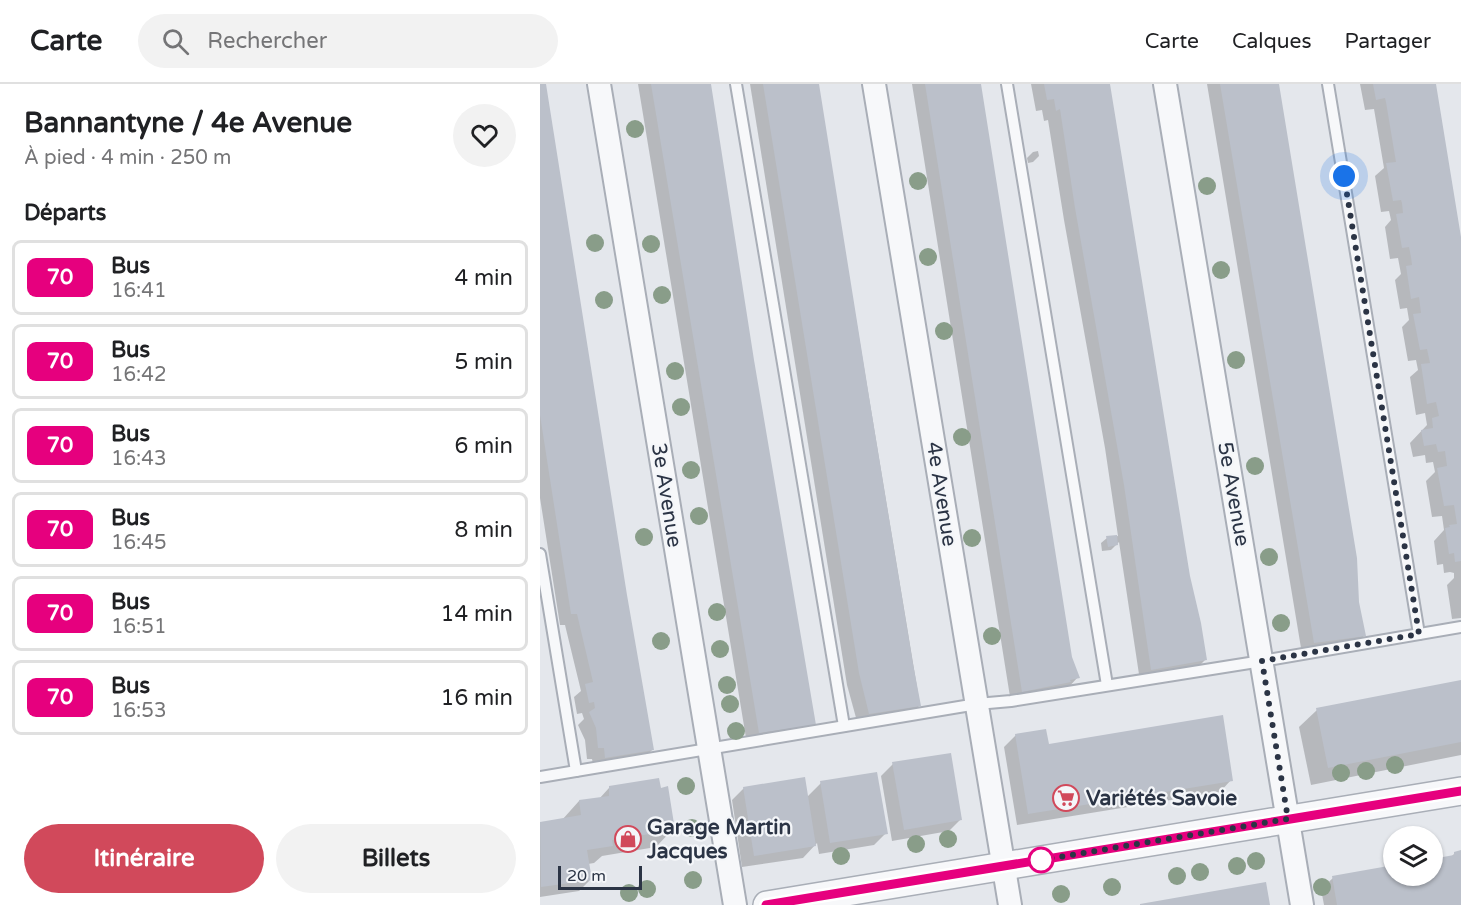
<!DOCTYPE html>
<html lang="fr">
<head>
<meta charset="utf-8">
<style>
  :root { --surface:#fff; --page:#f2f2f2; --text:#202124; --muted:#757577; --line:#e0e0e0; --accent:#d1495b }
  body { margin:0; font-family:"Varela Round",sans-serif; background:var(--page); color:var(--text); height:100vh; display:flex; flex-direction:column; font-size:22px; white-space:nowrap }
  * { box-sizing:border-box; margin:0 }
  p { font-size:20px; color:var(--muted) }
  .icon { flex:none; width:33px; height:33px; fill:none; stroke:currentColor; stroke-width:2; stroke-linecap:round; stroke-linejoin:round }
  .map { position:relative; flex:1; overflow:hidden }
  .panel { display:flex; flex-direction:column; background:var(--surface); width:540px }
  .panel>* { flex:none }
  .badge { padding:0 12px; border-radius:9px; font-size:21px; line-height:39px }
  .buttons { position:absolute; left:843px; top:742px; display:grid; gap:12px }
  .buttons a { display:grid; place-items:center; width:60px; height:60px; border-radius:50%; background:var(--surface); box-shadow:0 2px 4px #0004; font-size:30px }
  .scale { position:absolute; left:18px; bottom:15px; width:84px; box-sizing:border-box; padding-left:6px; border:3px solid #2b3445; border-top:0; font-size:16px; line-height:21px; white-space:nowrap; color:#2b3445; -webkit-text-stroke:4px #f4f6f9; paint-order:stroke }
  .you { position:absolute; width:30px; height:30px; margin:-15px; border:4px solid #fff; border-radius:50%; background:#1a73e8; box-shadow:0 0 0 9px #1a73e833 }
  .map>.badge { position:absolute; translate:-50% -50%; box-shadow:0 0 0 3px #fff }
  h2 { padding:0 24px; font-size:22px; line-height:54px }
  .round { display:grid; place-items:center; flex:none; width:63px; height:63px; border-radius:32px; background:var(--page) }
  .headline { display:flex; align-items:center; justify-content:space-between; height:102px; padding:0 24px }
  h1 { font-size:28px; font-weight:700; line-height:45px }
  .action { display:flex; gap:12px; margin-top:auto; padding:12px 24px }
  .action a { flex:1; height:69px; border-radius:36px; background:var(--accent); color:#fff; font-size:24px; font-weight:700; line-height:69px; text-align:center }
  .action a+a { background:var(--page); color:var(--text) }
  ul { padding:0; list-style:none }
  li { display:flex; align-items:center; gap:18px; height:75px; margin:0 12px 9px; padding:0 12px; border:3px solid var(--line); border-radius:9px }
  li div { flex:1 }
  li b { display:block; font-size:22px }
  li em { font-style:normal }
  li .badge { min-width:66px; font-weight:700; text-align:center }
  header { display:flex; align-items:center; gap:36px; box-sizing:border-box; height:84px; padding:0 30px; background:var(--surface); border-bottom:2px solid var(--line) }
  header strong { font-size:28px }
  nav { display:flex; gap:33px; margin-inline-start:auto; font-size:21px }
  .search { width:420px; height:54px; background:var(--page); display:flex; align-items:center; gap:15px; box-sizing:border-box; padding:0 21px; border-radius:33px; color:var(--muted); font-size:22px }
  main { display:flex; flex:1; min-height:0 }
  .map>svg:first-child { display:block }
</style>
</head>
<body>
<header>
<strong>Carte</strong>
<div class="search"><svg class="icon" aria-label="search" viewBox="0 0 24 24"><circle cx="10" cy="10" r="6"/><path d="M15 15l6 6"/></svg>Rechercher</div>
<nav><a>Carte</a><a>Calques</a><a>Partager</a></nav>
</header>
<main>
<section class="panel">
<div class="headline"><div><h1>Bannantyne / 4e Avenue</h1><p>À pied · 4 min · 250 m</p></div><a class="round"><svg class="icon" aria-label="heart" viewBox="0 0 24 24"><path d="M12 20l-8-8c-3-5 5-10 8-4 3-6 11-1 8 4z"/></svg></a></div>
<h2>Départs</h2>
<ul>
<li><span class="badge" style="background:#e6007e;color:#fff">70</span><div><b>Bus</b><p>16:41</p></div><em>4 min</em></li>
<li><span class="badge" style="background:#e6007e;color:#fff">70</span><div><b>Bus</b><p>16:42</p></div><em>5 min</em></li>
<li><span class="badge" style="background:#e6007e;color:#fff">70</span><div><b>Bus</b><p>16:43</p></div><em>6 min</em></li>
<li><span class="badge" style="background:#e6007e;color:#fff">70</span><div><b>Bus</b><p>16:45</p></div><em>8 min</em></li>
<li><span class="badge" style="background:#e6007e;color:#fff">70</span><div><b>Bus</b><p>16:51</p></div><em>14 min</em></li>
<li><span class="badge" style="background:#e6007e;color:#fff">70</span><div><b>Bus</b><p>16:53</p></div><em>16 min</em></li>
</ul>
<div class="action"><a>Itinéraire</a><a>Billets</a></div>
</section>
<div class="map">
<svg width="921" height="821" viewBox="0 0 921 821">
  <rect width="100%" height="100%" fill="#e4e7ec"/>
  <g fill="#0003">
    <polygon points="0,0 4,0 85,511 113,665 101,677 54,685 52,675 47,675 45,656 38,641 44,635 42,629 37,630 34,613 41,607 25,541 20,541 0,414"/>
    <polygon points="98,0 169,0 213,277 275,641 263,653 207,660"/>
    <polygon points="210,0 277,0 380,621 368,633 318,641 307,601"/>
    <polygon points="372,0 439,0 530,573 538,593 527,605 471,619"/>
    <polygon points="491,0 569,0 649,492 665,576 653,588 600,597 579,458 571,466 562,467 561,459 567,454 578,452 565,364 524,136 508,36 504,37 502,26 496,27"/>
    <polygon points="667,0 738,0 817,519 824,552 812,563 762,570"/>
    <polygon points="820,0 894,0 921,162 921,534 912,535 907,501 914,494 914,489 910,488 904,489 903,480 897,481 894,457 904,446 902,432 892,433 886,397 895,388 893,378 886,379 885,371 873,373 870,359 887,341 885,329 876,331 870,293 878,286 876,276 868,277 862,243 869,236 867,224 860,225 855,196 861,190 858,174 850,175 845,143 851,136 849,127 841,128 835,92 844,84 834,25 825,26"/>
    <polygon points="498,67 499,72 493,78 488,79 487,74 493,68"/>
    <polygon points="921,597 921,671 771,701 759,643 777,626"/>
    <polygon points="476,651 508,662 691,696 680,708 477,741 464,663"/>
    <polygon points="353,680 420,736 409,747 352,757 341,692"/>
    <polygon points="281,699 346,749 334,761 279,770 277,759 263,774 202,783 192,716 204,704 267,713"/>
    <polygon points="69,704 120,706 133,745 116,763 62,772 54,779 48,780 50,796 39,807 0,813 0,739 22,736 39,717 59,715"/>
    <polygon points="921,768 921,821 784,821 781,805 793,794 892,792 915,769"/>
  </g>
  <g fill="#bbc0ca">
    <polygon points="0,0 6,0 87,511 114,666 65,674 64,664 58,664 56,644 49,628 55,624 54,618 49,619 45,600 53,598 37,530 31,530 0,331"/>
    <polygon points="111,0 171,0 214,276 276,641 219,649"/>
    <polygon points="223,0 279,0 331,325 373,580 381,622 329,630 319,589"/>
    <polygon points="385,0 441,0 532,573 540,594 530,596 531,598 482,608"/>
    <polygon points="504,0 570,0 650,492 661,539 667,576 611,586 584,401 535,124 520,25 516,27 514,15 507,16"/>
    <polygon points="680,0 739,0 817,474 819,518 826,552 774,559"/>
    <polygon points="833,0 896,0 921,153 921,477 915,478 914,469 909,470 905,444 910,443 909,441 917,440 914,421 904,422 897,384 907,382 905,367 898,368 896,360 884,362 881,346 893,344 892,334 899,332 896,318 887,320 881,280 890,279 887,265 880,266 873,230 881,229 879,213 871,215 866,182 872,181 871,173 869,163 862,164 856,130 863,129 862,119 861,116 853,117 846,79 856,78 846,18 845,14 836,16"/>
    <polygon points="577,451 578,461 568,463 566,452"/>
    <polygon points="921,596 921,658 788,684 776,624"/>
    <polygon points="683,631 693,697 488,730 475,650 506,645 509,660"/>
    <polygon points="411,669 422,736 364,746 352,678"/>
    <polygon points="337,688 348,750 290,759 280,697"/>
    <polygon points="265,693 276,762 214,772 203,703"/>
    <polygon points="119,694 121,704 128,702 135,746 72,756 73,762 47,766 52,796 1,803 0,738 41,731 39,716 69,712 69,702"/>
    <polygon points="921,766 921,821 797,821 792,792 854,781 854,792 892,792 892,775 914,771 914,768"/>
    <polygon points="726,798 730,821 600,821 600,820"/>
  </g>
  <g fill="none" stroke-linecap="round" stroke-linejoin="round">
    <defs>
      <g id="service">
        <polyline points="196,0 304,642"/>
        <polyline points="467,0 567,601"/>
        <polyline points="788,0 879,550"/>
        <polyline points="0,470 36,687"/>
        <polyline points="0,693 437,620 471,617 722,577 921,543"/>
      </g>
      <g id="minor">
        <polyline points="59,0 195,821"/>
        <polyline points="334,0 470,821"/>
        <polyline points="625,0 762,821"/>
      </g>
      <polyline id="tertiary" points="227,821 921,707"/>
    </defs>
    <use href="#service" stroke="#a9aeb7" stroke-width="14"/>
    <use href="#minor" stroke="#a9aeb7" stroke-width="26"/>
    <use href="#tertiary" stroke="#a9aeb7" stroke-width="30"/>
    <use href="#service" stroke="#f7f8fa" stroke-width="10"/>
    <use href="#minor" stroke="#f7f8fa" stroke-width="22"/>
    <use href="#tertiary" stroke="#f7f8fa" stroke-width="27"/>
  </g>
  <g fill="#899d89">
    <circle cx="95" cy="45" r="9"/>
    <circle cx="378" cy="97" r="9"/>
    <circle cx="667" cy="102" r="9"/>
    <circle cx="55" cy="159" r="9"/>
    <circle cx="111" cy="160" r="9"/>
    <circle cx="388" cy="173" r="9"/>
    <circle cx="681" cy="186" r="9"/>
    <circle cx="122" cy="211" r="9"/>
    <circle cx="64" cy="216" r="9"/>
    <circle cx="404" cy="247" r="9"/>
    <circle cx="696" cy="276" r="9"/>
    <circle cx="135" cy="287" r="9"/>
    <circle cx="141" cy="323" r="9"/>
    <circle cx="422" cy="353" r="9"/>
    <circle cx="715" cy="382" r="9"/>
    <circle cx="151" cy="386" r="9"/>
    <circle cx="159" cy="432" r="9"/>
    <circle cx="104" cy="453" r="9"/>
    <circle cx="432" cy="454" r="9"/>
    <circle cx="729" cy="473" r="9"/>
    <circle cx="177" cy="528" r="9"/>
    <circle cx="741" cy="539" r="9"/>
    <circle cx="452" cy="552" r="9"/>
    <circle cx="121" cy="557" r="9"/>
    <circle cx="180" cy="565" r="9"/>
    <circle cx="187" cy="601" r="9"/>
    <circle cx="190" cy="620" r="9"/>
    <circle cx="196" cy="647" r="9"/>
    <circle cx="855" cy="681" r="9"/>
    <circle cx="826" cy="687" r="9"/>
    <circle cx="801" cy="689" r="9"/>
    <circle cx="146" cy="702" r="9"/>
    <circle cx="152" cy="744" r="9"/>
    <circle cx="408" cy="755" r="9"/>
    <circle cx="376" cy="760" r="9"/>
    <circle cx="301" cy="772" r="9"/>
    <circle cx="716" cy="777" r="9"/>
    <circle cx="697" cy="782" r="9"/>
    <circle cx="660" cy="788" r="9"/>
    <circle cx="637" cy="792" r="9"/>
    <circle cx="153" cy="796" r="9"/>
    <circle cx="572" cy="803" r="9"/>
    <circle cx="782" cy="803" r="9"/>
    <circle cx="107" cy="805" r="9"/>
    <circle cx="89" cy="809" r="9"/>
    <circle cx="521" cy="810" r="9"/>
  </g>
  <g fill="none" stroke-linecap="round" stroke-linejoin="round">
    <defs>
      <polyline id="line" points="226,821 921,707"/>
    </defs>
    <use href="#line" stroke="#fff" stroke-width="14"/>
    <use href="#line" stroke="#e6007e" stroke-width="9"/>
    <polyline stroke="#2b3445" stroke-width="6" stroke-dasharray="0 10.8" points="501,776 748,735 722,577 879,550 804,92"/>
  </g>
  <defs>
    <symbol id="supermarket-ring" viewBox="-11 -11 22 22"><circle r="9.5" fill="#f4f6f9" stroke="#d1495b" stroke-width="1.5"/><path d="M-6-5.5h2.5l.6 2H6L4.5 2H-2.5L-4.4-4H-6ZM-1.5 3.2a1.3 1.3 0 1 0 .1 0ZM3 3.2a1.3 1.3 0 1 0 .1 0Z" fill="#d1495b"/></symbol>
    <symbol id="shop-ring" viewBox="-11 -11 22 22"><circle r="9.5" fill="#f4f6f9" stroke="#d1495b" stroke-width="1.5"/><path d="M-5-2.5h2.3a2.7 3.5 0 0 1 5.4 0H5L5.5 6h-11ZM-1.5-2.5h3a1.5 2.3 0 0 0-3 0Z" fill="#d1495b"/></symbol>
  </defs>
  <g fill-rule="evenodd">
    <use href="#supermarket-ring" x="511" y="699" width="30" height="30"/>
    <use href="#shop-ring" x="73" y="740" width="30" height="30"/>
  </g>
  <circle fill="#fff" stroke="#e6007e" stroke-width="3" cx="501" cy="776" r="12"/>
  <g text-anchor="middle" stroke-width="4.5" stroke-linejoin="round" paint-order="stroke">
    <g font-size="21" fill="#2b3445" stroke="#f4f6f9">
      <text transform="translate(402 410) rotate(81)" y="7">4e Avenue</text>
      <text transform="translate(694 410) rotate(80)" y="7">5e Avenue</text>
      <text transform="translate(127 411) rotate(81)" y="7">3e Avenue</text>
    </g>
    <g font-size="21" font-weight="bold" fill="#2b3445" stroke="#f4f6f9" text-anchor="start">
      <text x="546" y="721">Variétés Savoie</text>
      <text x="107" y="750">Garage Martin<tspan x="107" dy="24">Jacques</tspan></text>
    </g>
  </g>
</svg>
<div class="buttons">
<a><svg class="icon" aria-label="layers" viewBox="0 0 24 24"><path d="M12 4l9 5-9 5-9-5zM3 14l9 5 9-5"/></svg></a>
</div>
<div class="scale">20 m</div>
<div class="you" style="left:804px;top:92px"></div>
</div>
</main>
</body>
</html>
